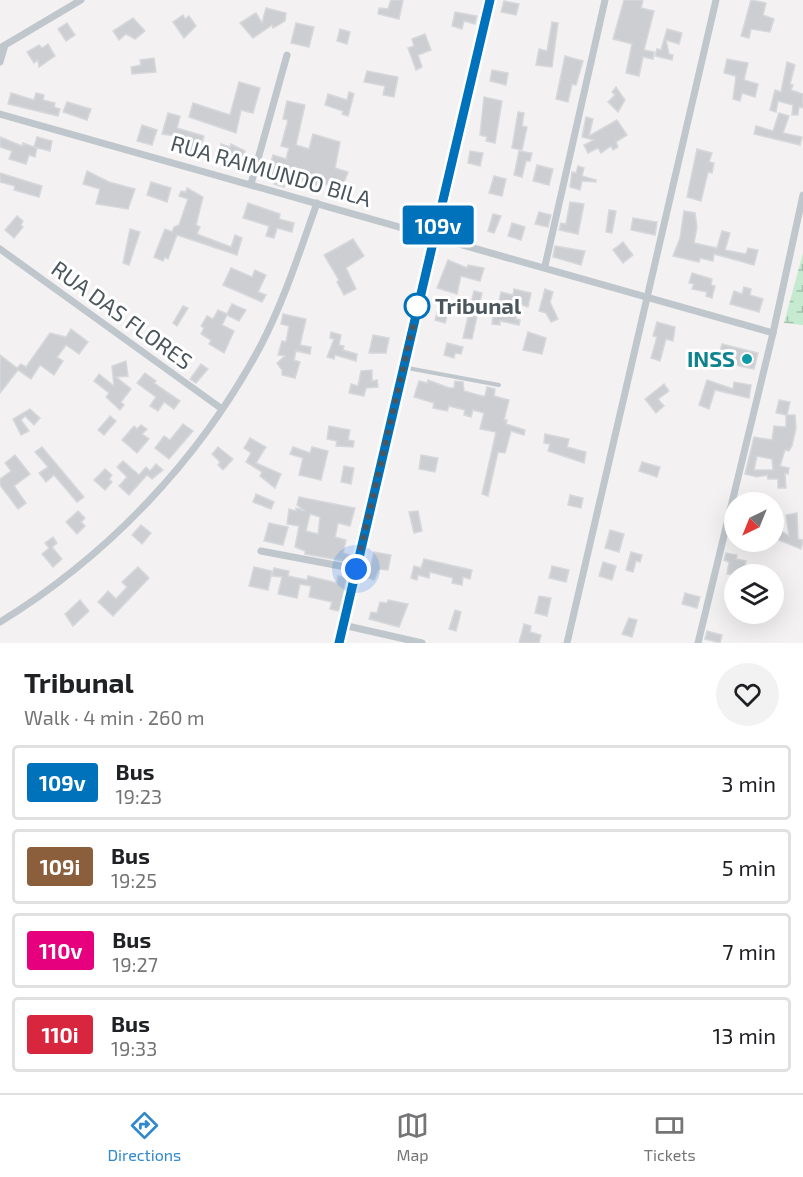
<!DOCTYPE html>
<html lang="en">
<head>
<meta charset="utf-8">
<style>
  :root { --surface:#fff; --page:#f2f2f2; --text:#202124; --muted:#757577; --line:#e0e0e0; --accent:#3189cd }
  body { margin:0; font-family:"Exo 2",sans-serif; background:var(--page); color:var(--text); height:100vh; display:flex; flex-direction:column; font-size:22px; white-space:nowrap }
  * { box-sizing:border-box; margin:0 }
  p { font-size:20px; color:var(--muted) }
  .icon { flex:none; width:33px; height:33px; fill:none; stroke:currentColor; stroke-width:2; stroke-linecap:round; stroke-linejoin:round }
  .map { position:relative; height:643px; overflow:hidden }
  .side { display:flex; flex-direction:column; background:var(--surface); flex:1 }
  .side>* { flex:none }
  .badge { padding:0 12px; border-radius:4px; font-size:21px; line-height:39px }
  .needle { width:39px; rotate:223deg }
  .controls { position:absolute; left:724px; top:492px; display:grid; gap:12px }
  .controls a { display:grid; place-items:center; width:60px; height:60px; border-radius:50%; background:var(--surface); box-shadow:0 6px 24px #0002; font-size:30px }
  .you { position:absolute; width:30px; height:30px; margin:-15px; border:4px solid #fff; border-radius:50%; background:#1a73e8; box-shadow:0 0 0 9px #1a73e833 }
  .map>.badge { position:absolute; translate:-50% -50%; box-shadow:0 0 0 3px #fff }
  .round { display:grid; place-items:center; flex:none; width:63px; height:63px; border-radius:32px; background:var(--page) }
  .head { display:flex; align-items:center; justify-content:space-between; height:102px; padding:0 24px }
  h1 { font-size:28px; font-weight:700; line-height:45px }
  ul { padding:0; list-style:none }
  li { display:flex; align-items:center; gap:18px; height:75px; margin:0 12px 9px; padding:0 12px; border:3px solid var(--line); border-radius:6px }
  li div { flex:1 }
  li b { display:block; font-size:22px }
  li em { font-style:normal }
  li .badge { min-width:66px; font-weight:700; text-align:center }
  .tab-bar { display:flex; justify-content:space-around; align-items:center; height:84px; border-top:2px solid var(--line); background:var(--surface); font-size:16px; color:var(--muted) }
  .tab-bar a { display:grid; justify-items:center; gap:3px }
  .tab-bar .on { color:var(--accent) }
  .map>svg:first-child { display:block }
</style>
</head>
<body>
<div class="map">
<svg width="803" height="643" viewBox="0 0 803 643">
  <defs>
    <pattern id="wetland-marsh" width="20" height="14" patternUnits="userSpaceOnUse" patternTransform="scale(1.5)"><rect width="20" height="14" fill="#c6ead0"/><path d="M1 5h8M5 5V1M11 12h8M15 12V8" fill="none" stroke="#a3c0ac"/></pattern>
  </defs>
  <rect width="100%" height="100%" fill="#f3f1f2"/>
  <polygon fill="url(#wetland-marsh)" points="803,253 803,325 784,323"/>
  <g fill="#ccced2" stroke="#d6d8db" stroke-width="1.5" fill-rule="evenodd">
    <polygon points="391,0 403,0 399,19 378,14 379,8 388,9"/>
    <polygon points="624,0 643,0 641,8 654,11 644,50 654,52 653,59 643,57 639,76 626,73 632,44 613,39"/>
    <polygon points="751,0 766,3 763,15 774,19 770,32 751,29 749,38 741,36"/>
    <polygon points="504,1 519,4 516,15 501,12"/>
    <polygon points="266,8 286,13 285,21 273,28 272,25 253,38 240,23 256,13 262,23"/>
    <polygon points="455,12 477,16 475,24 464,21 462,29 452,26"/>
    <polygon points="183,15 185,19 189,16 196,26 184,38 173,22"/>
    <polygon points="133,18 145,31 135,39 126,34 119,40 113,31"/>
    <polygon points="552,22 558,23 552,67 536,65 539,49 547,51"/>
    <polygon points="67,23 75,35 66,41 58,29"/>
    <polygon points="296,23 314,27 309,47 291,43"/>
    <polygon points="340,29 350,32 347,44 337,41"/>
    <polygon points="667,29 682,33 679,44 666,40 669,54 673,55 672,60 655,56 657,49 661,50"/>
    <polygon points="425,34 431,50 418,55 422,67 416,70 408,48 414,46 412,39"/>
    <polygon points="48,44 55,56 39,67 38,60 34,63 27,52 39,45 42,48"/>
    <polygon points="565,56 583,61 576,85 572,84 568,102 556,99"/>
    <polygon points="154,58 156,72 132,74 131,67 141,65 140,60"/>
    <polygon points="727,59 748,63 744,80 758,84 755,97 742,93 740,101 733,99 736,76 724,73"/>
    <polygon points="787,62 795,65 790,84 793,85 791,90 803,94 803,108 799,107 798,115 792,115 793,105 778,101 776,112 770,110 775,90 781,92"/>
    <polygon points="492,70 508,73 506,85 490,81"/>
    <polygon points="367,71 398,77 394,97 383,95 385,86 364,82"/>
    <polygon points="239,82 260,88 253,113 241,110 236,133 189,117 193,103 230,115"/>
    <polygon points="616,87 625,100 618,112 608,102 615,95 612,92"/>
    <polygon points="349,92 354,94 348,116 342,114 343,111 325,105 328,94 347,100"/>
    <polygon points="11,93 34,100 36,93 44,95 43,100 55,103 54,107 60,109 58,116 8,104"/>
    <polygon points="484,97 502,101 495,143 486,141 487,137 480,135"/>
    <polygon points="287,101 305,105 296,145 309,149 313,134 340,142 335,168 348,172 344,183 337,181 334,188 325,184 324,187 287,177 284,187 274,184 277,176 268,174 273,155 286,159 289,148 281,146 288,120 283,119"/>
    <polygon points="67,102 91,109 87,120 63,112"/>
    <polygon points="518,112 524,113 522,126 527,127 522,150 512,148"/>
    <polygon points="168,113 180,116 177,128 204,136 201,146 210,148 207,157 180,151 184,137 162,134"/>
    <polygon points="779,113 789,116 783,133 802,137 800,145 754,134 756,126 773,131"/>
    <polygon points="586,117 593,119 589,136 617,120 627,135 616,142 618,147 613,150 611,146 601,153 598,148 588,153 584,145 594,140 582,137"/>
    <polygon points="142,125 157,130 152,145 137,141"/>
    <polygon points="0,137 22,146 23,143 34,147 37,137 52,141 50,151 34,147 37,148 35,157 29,155 26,164 9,159 12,151 0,147"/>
    <polygon points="221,144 230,147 231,144 245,151 240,167 229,164 231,159 219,155"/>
    <polygon points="697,149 712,153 709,162 714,163 712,173 708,172 701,201 687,197"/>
    <polygon points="470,151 483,153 480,166 468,163"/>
    <polygon points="519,151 532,153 530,161 526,161 522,177 514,175"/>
    <polygon points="537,165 553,169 549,185 533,181"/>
    <polygon points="578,166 584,168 582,176 596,180 596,182 582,181 580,190 570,187 572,172 576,173"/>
    <polygon points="87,171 109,182 135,189 128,209 96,204 100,189 83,184"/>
    <polygon points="0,173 42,186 39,197 14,190 15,186 0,182"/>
    <polygon points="494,176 506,179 502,196 489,193"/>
    <polygon points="151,182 171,188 167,202 147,195"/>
    <polygon points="187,188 203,197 196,225 200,227 197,234 231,247 235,235 242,238 237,255 177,235 168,259 165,257 163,261 154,257 165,229 172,232 174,227 179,225 188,199 179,196 181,191 186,192"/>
    <polygon points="570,202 584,204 578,234 559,230 561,223 566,224"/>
    <polygon points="248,203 280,214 279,219 294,223 292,232 277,228 274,238 266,236 269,226 243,218"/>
    <polygon points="609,210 616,211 612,233 606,232"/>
    <polygon points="684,211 695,213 697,227 694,243 717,248 722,231 730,233 725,250 746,254 748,248 758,250 754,265 714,254 713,261 700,258 699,262 673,256 680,238"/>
    <polygon points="539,212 551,215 548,227 535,224"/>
    <polygon points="493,214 501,216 494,233 488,231"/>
    <polygon points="17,216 23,221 21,225 23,227 14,238 5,230"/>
    <polygon points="633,218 657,222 655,235 631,230"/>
    <polygon points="512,223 525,227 521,240 508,236"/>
    <polygon points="130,229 140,232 129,265 123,263"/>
    <polygon points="353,239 364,256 346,268 356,289 344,295 337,282 339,280 324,255"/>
    <polygon points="623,242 633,255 623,263 613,250"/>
    <polygon points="555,246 585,251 581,265 553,257"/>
    <polygon points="448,260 467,268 468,265 484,268 480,281 461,276 457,294 437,288"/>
    <polygon points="231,268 252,277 255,270 266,275 258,292 266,295 262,302 223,285"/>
    <polygon points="692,273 712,279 711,285 715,286 712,298 706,296 707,292 692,289 694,284 689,283"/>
    <polygon points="744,287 751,289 750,295 763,299 759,312 730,304 734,291 742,294"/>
    <polygon points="514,289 531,293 528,307 519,304 516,319 520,320 519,325 500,321 500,325 492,324 493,316 496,317 501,292 513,295"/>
    <polygon points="545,289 553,292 550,302 558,319 551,322 546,313 539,311"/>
    <polygon points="474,291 482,293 472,339 463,338"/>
    <polygon points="441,300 451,303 445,323 435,320"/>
    <polygon points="232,304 246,310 239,321 227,315 222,325 234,331 224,353 209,344 211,340 201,334 204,328 201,326 207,316 213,319 218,310 227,314"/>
    <polygon points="183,306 188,308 177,326 173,323"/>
    <polygon points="283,314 306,319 300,345 311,347 310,354 296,351 294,360 300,362 295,378 282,375 282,370 277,363 285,356 278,355 282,341 286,342 289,326 281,324"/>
    <polygon points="657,322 675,327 673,341 666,339 660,361 651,358 657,337 653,336"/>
    <polygon points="71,329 88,342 79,354 66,345 57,357 63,361 54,375 40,365 31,379 18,370 0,393 0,355 17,368 21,364 26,367 50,333 66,337"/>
    <polygon points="331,332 341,335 339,345 344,346 343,350 357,354 356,361 335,355 334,359 327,357 334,339 330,338"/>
    <polygon points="528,332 546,338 542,354 523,350"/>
    <polygon points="373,335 389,338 386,353 369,353"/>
    <polygon points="447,343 463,347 461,354 455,353 454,358 444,355"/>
    <polygon points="722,344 758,353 754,369 721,362 723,356 719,355"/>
    <polygon points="126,361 128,376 116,377 131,389 121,402 124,405 120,410 106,397 109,393 94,381 99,374 114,386 112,366"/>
    <polygon points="201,364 208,369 196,383 190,379"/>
    <polygon points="372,370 372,381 377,380 378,387 366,388 364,396 349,393 351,384 358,386 361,371"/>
    <polygon points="145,373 156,381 154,383 180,401 174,409 164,402 158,411 150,406 156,397 137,383"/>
    <polygon points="428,380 449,388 454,388 455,381 463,382 464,391 482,396 485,396 487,387 495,389 494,396 509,400 504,420 507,420 506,424 525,430 524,435 511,431 505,453 498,452 488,496 482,494 496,432 480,429 484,413 473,410 471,417 464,415 465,410 449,406 447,411 433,408 434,403 414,397 419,381 427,383"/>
    <polygon points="707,380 733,389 734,382 751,385 749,398 715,390 709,409 699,405"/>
    <polygon points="664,384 669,391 658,399 664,406 656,413 645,399"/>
    <path d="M779 400 790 402 787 415H795L796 428 792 446 789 451 785 450 780 466 789 468 788 474 785 473 786 488H778V479H768L767 475 757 477 745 474 754 437 772 440 774 426 786 427V415L776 413ZM757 456 772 459 773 470H754Z"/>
    <polygon points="30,409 40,418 34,425 25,416 21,420 29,431 21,435 13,419"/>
    <polygon points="110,416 116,421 104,435 98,430"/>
    <polygon points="183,424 193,431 169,459 155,448 164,436 170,440"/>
    <polygon points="141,425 147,429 142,434 149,439 137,453 122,440 134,426 137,429"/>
    <polygon points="329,426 350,430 348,440 354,441 353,447 336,446 337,441 327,439"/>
    <polygon points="545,434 569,439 567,447 586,452 584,463 548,451 550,444 544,443"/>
    <polygon points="250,438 266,447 256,463 281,474 275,488 260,476 262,472 246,462 251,453 244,448"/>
    <polygon points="42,447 84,497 77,502 54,475 46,482 39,473 48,467 35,452"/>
    <polygon points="218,447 233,459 223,470 218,465 220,462 212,454"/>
    <polygon points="293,447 310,453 312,447 328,451 321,480 299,475 303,458 290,454"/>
    <polygon points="15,455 30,474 14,486 26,503 18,509 0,485 0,479 11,471 5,463"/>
    <polygon points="421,455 438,458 435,472 419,469"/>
    <polygon points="123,461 139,475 146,467 150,471 156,464 163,470 152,479 147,475 129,495 119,486 127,477 117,467"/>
    <polygon points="642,462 660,467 657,477 639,471"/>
    <polygon points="344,466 354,468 351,484 341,482"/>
    <polygon points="105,469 112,475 109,479 112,482 105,490 94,480"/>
    <polygon points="256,494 274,502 271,509 253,502"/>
    <polygon points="570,495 583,498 581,508 568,505"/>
    <path d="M299 497 355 508 350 526 338 523 335 537 346 540 343 553 352 556 350 562 305 554V551L295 547 299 526 287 524 289 509 296 511V508L305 511 297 505ZM310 514 320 517 318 534 306 531Z"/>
    <polygon points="78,511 85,518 81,522 85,526 77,534 66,522"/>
    <polygon points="418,511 422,531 414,533 409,512"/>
    <polygon points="797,513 798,539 803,540 801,549 774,538 774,526 789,536 786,515"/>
    <polygon points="269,523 288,527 283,545 264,541"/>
    <polygon points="141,525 151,533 142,544 132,535"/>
    <polygon points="610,530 624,534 619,552 605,548"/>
    <polygon points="53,537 57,543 52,547 62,559 53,567 42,554 49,548 45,543"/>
    <polygon points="374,552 391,555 388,570 379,569 374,580 368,578"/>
    <polygon points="631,552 642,555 640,562 636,561 633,572 626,570"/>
    <polygon points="726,553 737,555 736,559 746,561 742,574 735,572 735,575 727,574 729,562 724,560"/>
    <polygon points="424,559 472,570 470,579 463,577 462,585 452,583 453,578 430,572 429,578 418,575 417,580 411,578 414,566 421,568"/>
    <polygon points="603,562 616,566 612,580 599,576"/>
    <polygon points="552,566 569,570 566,582 549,578"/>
    <polygon points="138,567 149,578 113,616 98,602 108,591 116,599 127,587 122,582"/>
    <polygon points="254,567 272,571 268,590 249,586"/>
    <polygon points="274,568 289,571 288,576 307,580 308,576 337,583 338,576 347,578 339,611 330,609 332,602 309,597 311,586 300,584 297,598 278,594 282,577 272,576"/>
    <polygon points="685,593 700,597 697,608 682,604"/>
    <polygon points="539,596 551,598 547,616 535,613"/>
    <polygon points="80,600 89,611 73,626 65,614"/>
    <polygon points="388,600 408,604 399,627 369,619 371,612 377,613 380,602 387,603"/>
    <polygon points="455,610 461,612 456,631 449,629"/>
    <polygon points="629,618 637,620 632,637 622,634"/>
    <polygon points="524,624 531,626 530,632 541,635 539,643 519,643"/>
    <polygon points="707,631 722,635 720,643 705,639"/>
  </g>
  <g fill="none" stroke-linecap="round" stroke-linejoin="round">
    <polyline stroke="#bfc7cc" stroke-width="4" points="402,367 499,385"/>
    <g stroke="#bfc7cc" stroke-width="7">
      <polyline points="0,48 81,0"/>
      <polyline points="0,62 5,45"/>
      <polyline points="0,114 773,333"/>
      <polyline points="251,184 287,55"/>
      <polyline points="0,249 222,409"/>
      <polyline points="545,266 605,0"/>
      <polyline points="261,551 356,569"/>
      <path d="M0 622C108 556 200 459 260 347 284 301 300 251 317 203"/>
      <polyline points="343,625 422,643"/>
      <polyline points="338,643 490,0"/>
      <polyline points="567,643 716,0"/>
      <polyline points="698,643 773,333 803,195"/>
    </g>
  </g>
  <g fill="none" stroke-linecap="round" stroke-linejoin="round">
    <defs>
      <polyline id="line" points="339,643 490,0"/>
    </defs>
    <use href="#line" stroke="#fff" stroke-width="14"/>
    <use href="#line" stroke="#0072bc" stroke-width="9"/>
    <polyline stroke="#4b565c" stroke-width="6" stroke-dasharray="0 10.8" points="356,569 419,301 417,306"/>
  </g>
  <circle fill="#fff" stroke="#0072bc" stroke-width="3" cx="417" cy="306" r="12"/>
  <circle fill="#0f9aa8" stroke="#fff" stroke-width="2" cx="747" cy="359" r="6"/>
  <g text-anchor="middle" stroke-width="6" stroke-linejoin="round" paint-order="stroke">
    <g font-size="22" fill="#4b565c" stroke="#fff">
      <text transform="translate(271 171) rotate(16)" y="8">RUA RAIMUNDO BILA</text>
      <text transform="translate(122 315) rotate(36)" y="8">RUA DAS FLORES</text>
    </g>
    <g font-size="22" font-weight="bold" fill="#4b565c" stroke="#fff" text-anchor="start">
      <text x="435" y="314">Tribunal</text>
    </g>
    <g font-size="22" font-weight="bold" fill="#0d838f" stroke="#fff" text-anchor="end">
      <text x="735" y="367">INSS</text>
    </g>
  </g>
</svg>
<div class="controls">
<a><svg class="needle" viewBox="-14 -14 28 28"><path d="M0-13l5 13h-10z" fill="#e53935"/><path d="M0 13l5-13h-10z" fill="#757577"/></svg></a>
<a><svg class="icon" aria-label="layers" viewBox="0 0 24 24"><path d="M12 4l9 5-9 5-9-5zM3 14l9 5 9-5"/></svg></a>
</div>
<div class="you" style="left:356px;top:569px"></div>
<b class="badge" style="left:438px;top:225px;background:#0072bc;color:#fff">109v</b>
</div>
<section class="side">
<div class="head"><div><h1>Tribunal</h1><p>Walk · 4 min · 260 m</p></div><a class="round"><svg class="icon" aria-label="heart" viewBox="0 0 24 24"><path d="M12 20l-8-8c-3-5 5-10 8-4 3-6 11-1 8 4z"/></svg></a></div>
<ul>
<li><span class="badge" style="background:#0072bc;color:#fff">109v</span><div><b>Bus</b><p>19:23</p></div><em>3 min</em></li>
<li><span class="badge" style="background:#8b5e3c;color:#fff">109i</span><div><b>Bus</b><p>19:25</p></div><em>5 min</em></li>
<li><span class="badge" style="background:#e6007e;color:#fff">110v</span><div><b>Bus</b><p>19:27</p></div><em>7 min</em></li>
<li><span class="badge" style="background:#d7263d;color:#fff">110i</span><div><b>Bus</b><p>19:33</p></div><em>13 min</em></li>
</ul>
</section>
<nav class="tab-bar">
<a class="on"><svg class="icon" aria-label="directions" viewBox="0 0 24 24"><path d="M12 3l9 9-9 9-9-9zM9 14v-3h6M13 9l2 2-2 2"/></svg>Directions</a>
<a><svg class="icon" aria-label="map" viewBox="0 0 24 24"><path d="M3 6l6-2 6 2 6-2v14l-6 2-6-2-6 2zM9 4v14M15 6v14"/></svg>Map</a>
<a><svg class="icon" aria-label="tickets" viewBox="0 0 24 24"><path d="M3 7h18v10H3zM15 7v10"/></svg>Tickets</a>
</nav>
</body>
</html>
